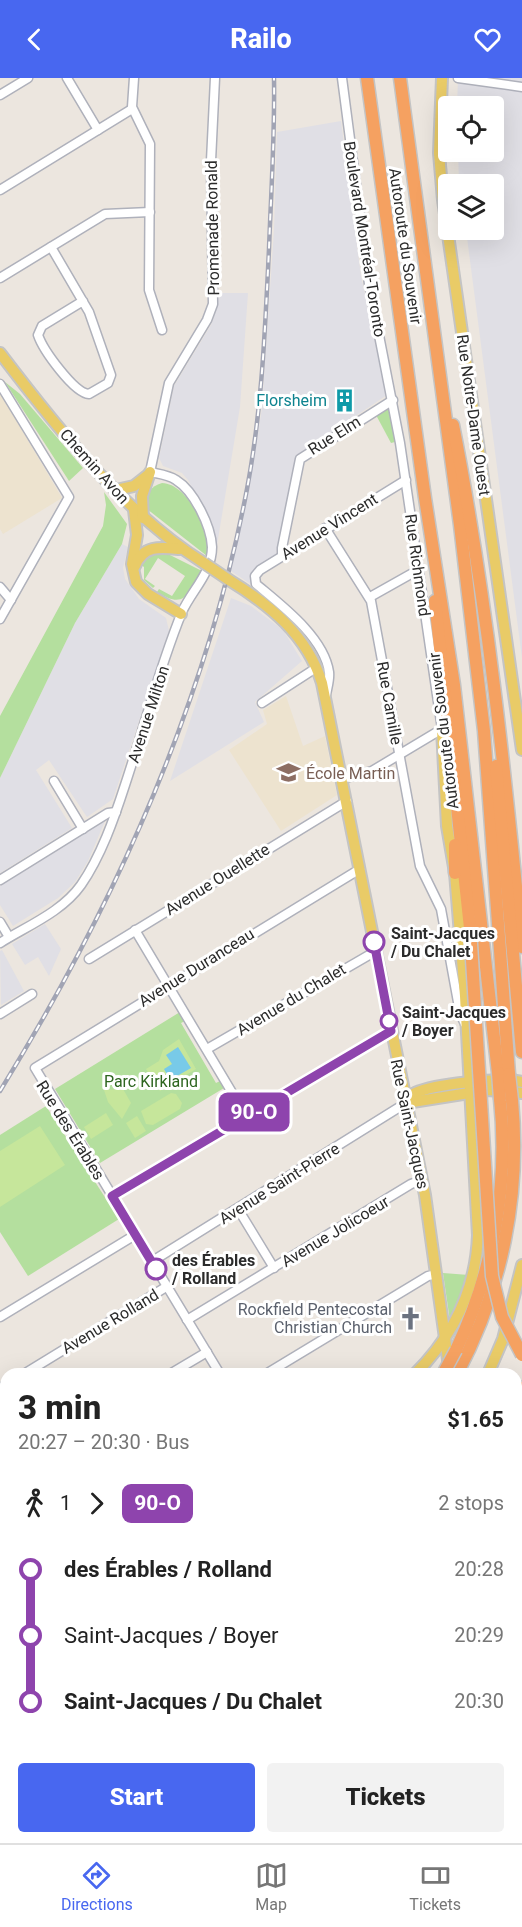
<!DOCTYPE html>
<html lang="en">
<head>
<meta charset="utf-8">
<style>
  :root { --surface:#fff; --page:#f2f2f2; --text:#222; --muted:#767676; --line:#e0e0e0; --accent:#4867f0 }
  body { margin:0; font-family:Roboto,sans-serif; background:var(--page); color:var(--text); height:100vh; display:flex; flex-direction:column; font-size:22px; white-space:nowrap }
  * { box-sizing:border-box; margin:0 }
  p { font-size:20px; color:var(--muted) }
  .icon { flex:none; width:33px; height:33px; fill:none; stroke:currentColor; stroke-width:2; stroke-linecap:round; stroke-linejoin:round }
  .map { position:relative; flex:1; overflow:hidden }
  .drawer { position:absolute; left:0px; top:1290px; width:522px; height:476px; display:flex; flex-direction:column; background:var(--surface); border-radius:18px 18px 0 0; box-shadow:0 6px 24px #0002 }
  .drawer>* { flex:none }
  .badge { padding:0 12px; border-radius:9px; font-size:21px; line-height:39px }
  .fabs { position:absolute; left:438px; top:18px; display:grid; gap:12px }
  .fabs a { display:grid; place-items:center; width:66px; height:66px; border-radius:6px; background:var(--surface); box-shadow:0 6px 24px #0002; font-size:30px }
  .map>.badge { position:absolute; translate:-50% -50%; box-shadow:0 0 0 3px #fff }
  .legs { display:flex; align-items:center; gap:9px; height:66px; padding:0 18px; font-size:20px }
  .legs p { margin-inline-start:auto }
  .summary { display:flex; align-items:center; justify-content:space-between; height:102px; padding:0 18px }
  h1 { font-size:33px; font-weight:800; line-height:45px }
  .primary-button { display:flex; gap:12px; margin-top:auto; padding:12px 18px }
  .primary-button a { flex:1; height:69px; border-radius:6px; background:var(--accent); color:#fff; font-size:24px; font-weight:800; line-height:69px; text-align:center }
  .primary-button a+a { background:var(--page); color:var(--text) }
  ul { padding:0 18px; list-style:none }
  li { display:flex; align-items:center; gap:21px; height:66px; font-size:22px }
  li i { display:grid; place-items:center; width:9px; height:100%; margin:0 8px; background:currentColor }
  li i::after { content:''; width:15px; height:15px; margin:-8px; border:4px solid; border-radius:50%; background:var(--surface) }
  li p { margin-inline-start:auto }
  li:first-child i { background:linear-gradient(#0000 50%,currentColor 0) }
  li:last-child i { background:linear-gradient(currentColor 50%,#0000 0) }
  header { display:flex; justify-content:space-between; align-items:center; height:78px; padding:0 18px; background:var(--accent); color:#fff; font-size:27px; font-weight:800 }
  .dock { display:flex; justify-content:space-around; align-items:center; height:84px; border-top:2px solid var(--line); background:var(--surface); font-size:16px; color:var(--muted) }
  .dock a { display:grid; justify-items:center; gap:3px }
  .dock .current { color:var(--accent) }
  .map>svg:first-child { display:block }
</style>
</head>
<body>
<header><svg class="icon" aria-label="back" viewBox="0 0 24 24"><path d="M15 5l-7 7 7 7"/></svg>Railo<svg class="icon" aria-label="heart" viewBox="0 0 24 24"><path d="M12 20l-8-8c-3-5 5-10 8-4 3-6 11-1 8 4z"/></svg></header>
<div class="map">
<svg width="522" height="1765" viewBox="0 0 522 1765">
  <rect width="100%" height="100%" fill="#ece6df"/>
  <g fill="#e0dfe5">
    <polygon points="458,0 522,0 522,580 466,152 494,152 494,106 460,106 459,104 458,74 494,74 494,28 457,28"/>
    <polygon points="341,43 361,198 387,317 296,378 276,476 253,493 251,501 255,509 231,493 248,418 262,330 274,152 277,54"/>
    <polygon points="219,215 248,215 240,329 217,467 211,448 188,402 182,395 163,388 159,380 174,308 211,247 217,230"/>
    <polygon points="122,466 128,469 123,490 125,501 139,521 166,540 169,553 113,721 87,739 49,682 36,692 72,750 0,795 0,700 75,545"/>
    <polygon points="231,520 251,528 283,552 302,583 255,624 264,644 170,703"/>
    <polygon points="105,743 88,783 75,804 58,820 13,848 0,827 0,808"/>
    <polygon points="45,846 61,871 49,898 38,879 25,887 12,866"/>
    <polygon points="2,872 24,913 1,927 0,873"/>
    <polygon points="522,1442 522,1551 519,1567 516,1567 516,1456"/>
    <polygon points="0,1493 6,1497 6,1749 0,1753"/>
    <polygon points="94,1760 370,1760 370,1765 86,1765"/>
  </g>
  <g fill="#ede3cf">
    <polygon points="0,315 62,420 3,456 0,451"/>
    <polygon points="286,618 303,668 325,658 337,717 281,753 229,672 267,646 263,632"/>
  </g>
  <g fill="#b4df9e">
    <polygon points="5,304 20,316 83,390 69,403"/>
    <polygon points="388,330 390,331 395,364 391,365 376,337"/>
    <path d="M162 405C189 406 210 455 207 478L147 431C146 418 148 409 162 405Z"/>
    <polygon points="104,414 127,446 122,466 75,545 0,700 0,638 103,448 106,427"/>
    <path d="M164 474 202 493C188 516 185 532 157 514L159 511 172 518 185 498 158 480 145 501 155 508 153 510 144 502V489L140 486 146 477Z"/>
    <polygon points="180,934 185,943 181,945 216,1005 220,1003 224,1010 100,1085 55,1011"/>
    <polygon points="46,1028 119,1141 28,1198 0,1154 0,1057"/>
    <polygon points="443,1195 469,1197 450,1243"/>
  </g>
  <g fill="#c6e69b">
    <polygon points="179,961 196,991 160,1013 146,991 159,983 163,972"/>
    <polygon points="123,1011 131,1025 122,1041 108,1024 104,1012"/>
    <polygon points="171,1015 176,1016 182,1025 180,1031 153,1047 146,1046 141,1033"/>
    <polygon points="106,1035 113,1047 91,1061 84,1049"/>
    <polygon points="137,1038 146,1053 135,1060 126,1045"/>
    <polygon points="40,1048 65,1087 0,1129 0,1073"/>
  </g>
  <polygon fill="#78cae8" points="178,969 191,990 170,1002 164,991 172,986 166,977"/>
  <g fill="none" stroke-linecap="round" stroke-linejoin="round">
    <defs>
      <g id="minor">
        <polyline points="67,0 98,52"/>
        <polyline points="134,0 132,29 150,66 149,212 162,252"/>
        <polyline points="342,0 369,206 400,365 442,651 372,693 342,701"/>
        <polyline points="458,0 522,9"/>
        <polyline points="0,17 28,0"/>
        <polyline points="0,112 132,31"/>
        <path d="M51 169 89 234 111 297 108 305 89 316C74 315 43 272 38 257L42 248 83 223"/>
        <polyline points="0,200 105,136 150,134"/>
        <polyline points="0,306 69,419 0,541"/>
        <polyline points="325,450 371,523 420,788 441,831 460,935 465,946"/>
        <polyline points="282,477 282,470 300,381 393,322"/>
        <polyline points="0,509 11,522"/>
        <polyline points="370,519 418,492"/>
        <path d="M326 617C327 610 330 602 329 594 324 559 281 527 256 506L255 498 260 492 406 402"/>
        <polyline points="262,625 316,590"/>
        <polyline points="54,703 83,751"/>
        <polyline points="0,802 108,735 116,734"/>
        <polyline points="0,844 9,859"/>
        <polyline points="135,852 246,1038"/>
        <path d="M0 865C27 848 62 834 81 807 101 778 114 741 125 707 144 650 159 590 182 534 192 512 212 495 212 469 211 448 194 413 176 402 169 397 159 396 150 394L169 305 207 242 213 226 211 83 215 0"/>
        <polyline points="89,881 347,723"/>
        <polyline points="0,936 32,916"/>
        <polyline points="207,971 376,873"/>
        <polyline points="112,1118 391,953"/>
        <polyline points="238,1131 274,1190"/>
        <polyline points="151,1184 406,1025"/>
        <polyline points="0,1239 135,1157"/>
        <polyline points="187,1242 411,1106 422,1102"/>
        <polyline points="24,1296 166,1209"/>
        <polyline points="170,1296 207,1274"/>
        <polyline points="220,1296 35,990 360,791"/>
        <polyline points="266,1296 428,1198 437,1196"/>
        <polyline points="0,1310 6,1307"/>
        <polyline points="0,1400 6,1397"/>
        <polyline points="0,1428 6,1431"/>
        <polyline points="0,1762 6,1758"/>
      </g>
      <g id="major">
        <polyline points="442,0 439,75 443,122 522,672"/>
        <path d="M0 275C57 350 124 435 204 485"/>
        <polyline points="116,412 134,408 148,397"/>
        <polyline points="134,432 137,457 132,486 136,504 148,516 181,536"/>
        <polyline points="143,440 142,418 150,394"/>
        <path d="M135 488C143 467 160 469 179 471"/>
        <path d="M229 502C270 527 307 557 322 605L425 1117 450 1296"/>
        <path d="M406 1025C408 1021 411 1016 415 1015 435 1006 501 999 522 1004"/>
        <polyline points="406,1025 488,1012 522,1015"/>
        <path d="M415 1296C453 1258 476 1212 478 1157L465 918 455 795 447 748 442 651"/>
        <polyline points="488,1296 503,1261 522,1187"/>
        <polyline points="516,1364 522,1366"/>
        <polyline points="516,1412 522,1398"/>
        <polyline points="25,1765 33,1760"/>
        <polyline points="78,1765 86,1760"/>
        <polyline points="418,1765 420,1760"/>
      </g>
      <g id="highway">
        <polyline points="367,0 425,420 454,607 498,995"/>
        <polyline points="400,0 460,447 484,653 509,996"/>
        <path d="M453 347C487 519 505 694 522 869"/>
        <polyline points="435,523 470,850"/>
        <polyline points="496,688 522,974"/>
        <polyline points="455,795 455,767"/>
        <path d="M456 1272C493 1194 509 1108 500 1021"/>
        <path d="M457 1296C502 1211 521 1117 512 1022"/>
        <polyline points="516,1310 522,1310"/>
        <polyline points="516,1353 522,1352"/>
        <polyline points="42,1765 50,1760"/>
        <polyline points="62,1765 70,1760"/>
      </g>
    </defs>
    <use href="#minor" stroke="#afb1bb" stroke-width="11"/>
    <use href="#major" stroke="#c4c4c4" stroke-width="14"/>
    <use href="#highway" stroke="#c4c4c4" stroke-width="15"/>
    <use href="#minor" stroke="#fff" stroke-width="8"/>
    <use href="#major" stroke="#e9cb67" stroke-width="10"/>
    <use href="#highway" stroke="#f5a161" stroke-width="12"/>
    <defs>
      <g id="rail">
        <path d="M0 1013C114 828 206 626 247 411 262 332 265 252 269 171 271 114 275 57 274 0"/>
        <polyline points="0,1463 6,1466"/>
        <polyline points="516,1758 522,1761"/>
        <polyline points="383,1765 383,1760"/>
        <polyline points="407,1765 408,1760"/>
      </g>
    </defs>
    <use href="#rail" stroke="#a1a4b4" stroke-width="4.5"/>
    <use href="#rail" stroke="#fff" stroke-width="2" stroke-dasharray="7" stroke-linecap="butt"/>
    <defs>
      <polyline id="major-bridge" points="204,485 229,502"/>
      <g id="highway-bridge">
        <polyline points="470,850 492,1198 502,1239 522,1277"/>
        <polyline points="498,995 500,1021"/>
        <polyline points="509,996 512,1022"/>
        <polyline points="443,1296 456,1272"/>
      </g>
    </defs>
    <use href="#major-bridge" stroke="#c4c4c4" stroke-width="14" stroke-linecap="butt"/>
    <use href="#highway-bridge" stroke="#c4c4c4" stroke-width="15" stroke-linecap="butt"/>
    <use href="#major-bridge" stroke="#e9cb67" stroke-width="10"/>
    <use href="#highway-bridge" stroke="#f5a161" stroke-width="12"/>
  </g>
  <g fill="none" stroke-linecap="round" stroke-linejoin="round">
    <defs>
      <polyline id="line-1" points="156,1191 112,1118 391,953 374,864"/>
    </defs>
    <use href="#line-1" stroke="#fff" stroke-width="14"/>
    <use href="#line-1" stroke="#8e44ad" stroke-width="9"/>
  </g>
  <defs>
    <symbol id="building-bare" viewBox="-9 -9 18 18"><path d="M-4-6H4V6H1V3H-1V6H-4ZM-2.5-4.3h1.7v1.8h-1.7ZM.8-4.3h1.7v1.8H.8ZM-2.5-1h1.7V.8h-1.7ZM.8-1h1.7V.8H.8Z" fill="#0f9aa8" stroke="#fff" stroke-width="2.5" paint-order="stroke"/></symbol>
    <symbol id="school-bare" viewBox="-9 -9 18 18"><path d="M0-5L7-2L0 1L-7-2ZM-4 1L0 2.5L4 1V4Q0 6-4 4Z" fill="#8d6e63" stroke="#fff" stroke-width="2.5" paint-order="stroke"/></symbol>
    <symbol id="church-bare" viewBox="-9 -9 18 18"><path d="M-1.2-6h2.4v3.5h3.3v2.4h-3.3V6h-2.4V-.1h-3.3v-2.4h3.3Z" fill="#6b7280" stroke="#fff" stroke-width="2.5" paint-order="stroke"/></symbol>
  </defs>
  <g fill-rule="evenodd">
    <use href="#building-bare" x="328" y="306" width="33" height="33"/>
    <use href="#school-bare" x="272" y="678" width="33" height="33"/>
    <use href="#church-bare" x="394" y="1224" width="33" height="33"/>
  </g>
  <g fill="#fff" stroke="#8e44ad" stroke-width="3">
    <circle cx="374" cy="864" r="10"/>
    <circle cx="389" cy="943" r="8"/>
    <circle cx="156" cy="1191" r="10"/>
  </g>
  <g text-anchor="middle" stroke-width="6" stroke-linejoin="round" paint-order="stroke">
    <g font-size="16" fill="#2b2b2b" stroke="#fff">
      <text transform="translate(212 150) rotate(-91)" y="6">Promenade Ronald</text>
      <text transform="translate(365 161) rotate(81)" y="6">Boulevard Montréal-Toronto</text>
      <text transform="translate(406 168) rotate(82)" y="6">Autoroute du Souvenir</text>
      <text transform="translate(474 337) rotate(82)" y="6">Rue Notre-Dame Ouest</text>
      <text transform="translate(334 357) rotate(-32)" y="6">Rue Elm</text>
      <text transform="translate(95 388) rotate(48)" y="6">Chemin Avon</text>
      <text transform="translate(329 448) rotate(-32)" y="6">Avenue Vincent</text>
      <text transform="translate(418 487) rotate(82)" y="6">Rue Richmond</text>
      <text transform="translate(390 625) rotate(80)" y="6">Rue Camille</text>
      <text transform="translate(148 636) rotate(-72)" y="6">Avenue Milton</text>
      <text transform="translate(443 653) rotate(-97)" y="6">Autoroute du Souvenir</text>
      <text transform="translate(217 801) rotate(-32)" y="6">Avenue Ouellette</text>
      <text transform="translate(196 889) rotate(-32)" y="6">Avenue Duranceau</text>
      <text transform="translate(291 921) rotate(-31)" y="6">Avenue du Chalet</text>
      <text transform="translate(410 1046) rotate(78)" y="6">Rue Saint-Jacques</text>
      <text transform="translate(71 1052) rotate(58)" y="6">Rue des Érables</text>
      <text transform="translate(279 1105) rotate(-32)" y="6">Avenue Saint-Pierre</text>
      <text transform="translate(335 1153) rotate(-31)" y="6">Avenue Jolicoeur</text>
      <text transform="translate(110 1243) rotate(-31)" y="6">Avenue Rolland</text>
    </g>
    <g font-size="16" fill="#0d838f" stroke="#fff" text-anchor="end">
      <text x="327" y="328">Florsheim</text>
    </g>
    <g font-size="16" fill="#785e54" stroke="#fff" text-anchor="start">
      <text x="306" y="701">École Martin</text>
    </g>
    <g font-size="16" font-weight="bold" fill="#2b2b2b" stroke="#fff" text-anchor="start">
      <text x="391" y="861">Saint-Jacques<tspan x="391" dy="18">/ Du Chalet</tspan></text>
      <text x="402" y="940">Saint-Jacques<tspan x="402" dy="18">/ Boyer</tspan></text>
      <text x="172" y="1188">des Érables<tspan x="172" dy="18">/ Rolland</tspan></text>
    </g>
    <g font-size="16" fill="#2d651f" stroke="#fff">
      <text x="151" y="1009">Parc Kirkland</text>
    </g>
    <g font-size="16" fill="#5b616d" stroke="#fff" text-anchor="end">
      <text x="392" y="1237">Rockfield Pentecostal<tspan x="392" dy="18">Christian Church</tspan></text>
    </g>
  </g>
</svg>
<div class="fabs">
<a><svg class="icon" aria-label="locate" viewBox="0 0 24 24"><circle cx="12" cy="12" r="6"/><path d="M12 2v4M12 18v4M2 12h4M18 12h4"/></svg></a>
<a><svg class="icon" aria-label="layers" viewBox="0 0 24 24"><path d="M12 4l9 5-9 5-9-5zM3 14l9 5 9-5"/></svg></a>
</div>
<b class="badge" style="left:254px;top:1034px;background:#8e44ad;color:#fff">90-O</b>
<section class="drawer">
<div class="summary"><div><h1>3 min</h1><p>20:27 – 20:30 · Bus</p></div><b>$1.65</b></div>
<div class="legs"><svg class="icon" aria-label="walk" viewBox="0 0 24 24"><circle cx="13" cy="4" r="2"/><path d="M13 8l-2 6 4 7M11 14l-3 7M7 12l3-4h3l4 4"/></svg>1<svg class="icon" aria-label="forward" viewBox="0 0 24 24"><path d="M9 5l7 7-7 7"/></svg><b class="badge" style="background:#8e44ad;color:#fff">90-O</b><p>2 stops</p></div>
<ul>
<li><i style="color:#8e44ad"></i><b>des Érables / Rolland</b><p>20:28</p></li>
<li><i style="color:#8e44ad"></i><span>Saint-Jacques / Boyer</span><p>20:29</p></li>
<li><i style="color:#8e44ad"></i><b>Saint-Jacques / Du Chalet</b><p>20:30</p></li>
</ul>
<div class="primary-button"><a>Start</a><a>Tickets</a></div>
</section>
</div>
<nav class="dock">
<a class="current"><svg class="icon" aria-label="directions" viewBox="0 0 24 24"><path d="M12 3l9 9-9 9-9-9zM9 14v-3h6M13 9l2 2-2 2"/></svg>Directions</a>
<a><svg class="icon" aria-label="map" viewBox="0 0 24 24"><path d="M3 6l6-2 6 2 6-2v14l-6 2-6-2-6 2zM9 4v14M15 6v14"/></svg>Map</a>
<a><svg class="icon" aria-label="tickets" viewBox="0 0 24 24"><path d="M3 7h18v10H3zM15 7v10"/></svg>Tickets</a>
</nav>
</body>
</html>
